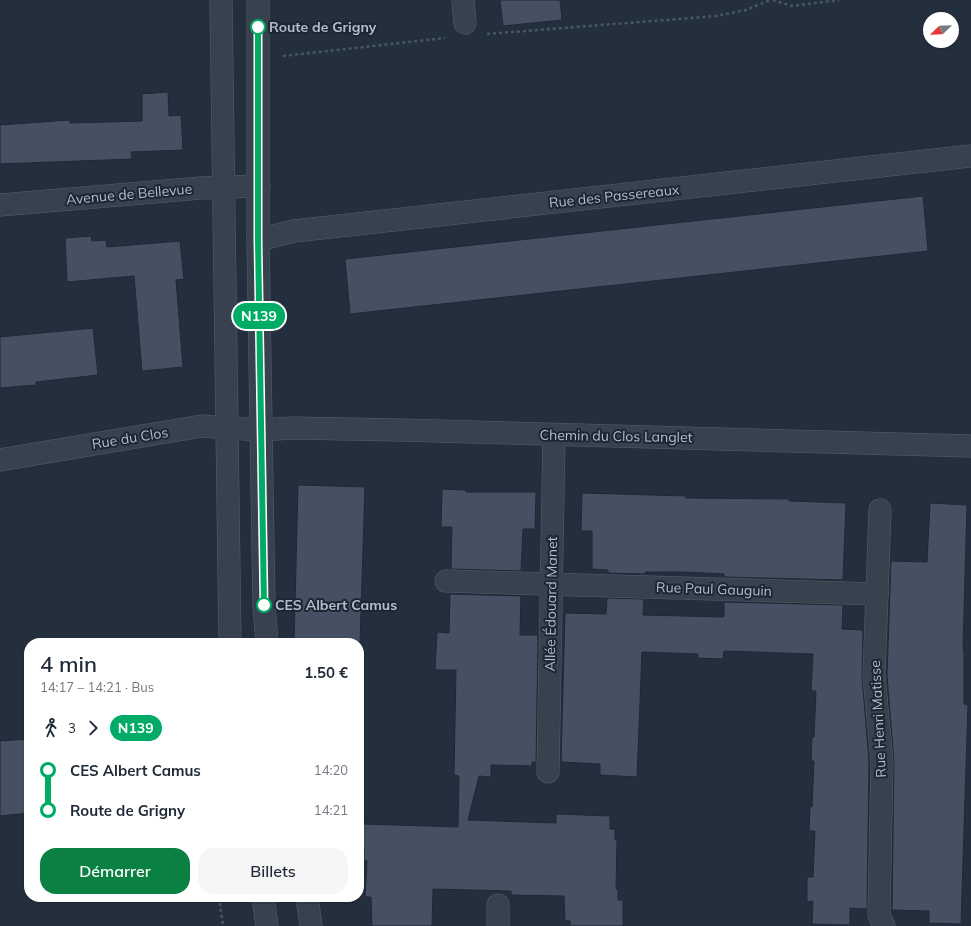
<!DOCTYPE html>
<html lang="fr">
<head>
<meta charset="utf-8">
<style>
  :root { --surface:#fff; --page:#f6f6f7; --text:#1f2937; --muted:#747a83; --accent:#0b8043 }
  body { margin:0; font-family:Mulish,sans-serif; background:var(--page); color:var(--text); height:100vh; display:flex; flex-direction:column; font-size:15px; white-space:nowrap }
  * { box-sizing:border-box; margin:0 }
  p { font-size:13px; color:var(--muted) }
  .icon { flex:none; width:22px; height:22px; fill:none; stroke:currentColor; stroke-width:2; stroke-linecap:round; stroke-linejoin:round }
  .map { position:relative; flex:1; overflow:hidden }
  .sheet { position:absolute; left:24px; top:638px; width:340px; height:264px; display:flex; flex-direction:column; background:var(--surface); border-radius:16px; box-shadow:0 1px 3px #0004 }
  .sheet>* { flex:none }
  .badge { padding:0 8px; border-radius:13px; font-size:14px; line-height:26px }
  .needle { width:26px; rotate:247deg }
  .tools { position:absolute; left:923px; top:12px; display:grid; gap:8px }
  .tools a { display:grid; place-items:center; width:36px; height:36px; border-radius:50%; background:var(--surface); box-shadow:0 1px 3px #0004; font-size:20px }
  .map>.badge { position:absolute; translate:-50% -50%; box-shadow:0 0 0 2px #fff }
  .legs { display:flex; align-items:center; gap:6px; height:44px; padding:0 16px; font-size:13px }
  .legs p { margin-inline-start:auto }
  .head { display:flex; align-items:center; justify-content:space-between; height:68px; padding:0 16px }
  h1 { font-size:22px; font-weight:600; line-height:30px }
  .action { display:flex; gap:8px; margin-top:auto; padding:8px 16px }
  .action a { flex:1; height:46px; border-radius:16px; background:var(--accent); color:#fff; font-size:16px; font-weight:600; line-height:46px; text-align:center }
  .action a+a { background:var(--page); color:var(--text) }
  ul { padding:0 16px; list-style:none }
  li { display:flex; align-items:center; gap:14px; height:40px; font-size:15px }
  li i { display:grid; place-items:center; width:6px; height:100%; margin:0 5px; background:currentColor }
  li i::after { content:''; width:10px; height:10px; margin:-5px; border:3px solid; border-radius:50%; background:var(--surface) }
  li p { margin-inline-start:auto }
  li:first-child i { background:linear-gradient(#0000 50%,currentColor 0) }
  li:last-child i { background:linear-gradient(currentColor 50%,#0000 0) }
  .map>svg:first-child { display:block }
</style>
</head>
<body>
<div class="map">
<svg width="971" height="926" viewBox="0 0 971 926">
  <rect width="100%" height="100%" fill="#242f3e"/>
  <g fill="#455162" stroke="#1f2835">
    <polygon points="500,0 560,0 562,20 503,26"/>
    <polygon points="168,92 169,116 181,115 183,150 131,152 132,159 0,164 0,125 69,120 70,123 142,121 142,94"/>
    <polygon points="923,196 928,251 350,314 345,259"/>
    <polygon points="91,236 92,241 106,240 107,247 180,241 184,279 176,280 183,367 142,371 134,276 67,282 65,238"/>
    <polygon points="93,328 98,375 36,382 36,385 0,388 0,337"/>
    <polygon points="298,485 365,487 360,643 294,643"/>
    <polygon points="442,489 466,490 466,492 536,492 535,529 523,529 521,571 451,569 452,527 441,527"/>
    <polygon points="582,493 686,496 686,498 789,499 789,501 846,503 843,580 724,577 724,574 683,572 645,572 645,574 608,573 608,570 592,569 592,531 581,531"/>
    <polygon points="930,503 967,505 963,649 964,649 964,704 968,705 961,924 929,923 929,911 892,910 894,761 887,676 891,561 927,562"/>
    <polygon points="450,594 521,596 520,635 538,635 536,762 532,762 532,766 491,765 491,777 479,776 468,820 556,823 556,814 610,816 610,829 615,829 615,839 617,840 616,889 618,889 618,900 623,900 623,926 570,926 570,921 565,921 564,896 511,895 511,891 433,889 432,926 372,926 371,897 365,897 367,861 364,860 364,849 362,849 363,824 458,827 459,776 454,775 456,670 435,670 437,632 449,633"/>
    <polygon points="607,598 644,599 643,615 724,617 724,602 843,605 842,629 863,630 862,677 869,761 867,909 850,908 850,925 812,924 813,901 807,902 807,877 813,877 815,831 809,831 810,806 812,807 814,761 811,761 812,736 814,737 816,691 811,691 813,654 724,651 723,659 698,658 698,654 642,652 637,777 600,775 600,764 561,762 565,613 606,614"/>
    <polygon points="29,739 29,813 0,816 0,741"/>
  </g>
  <g fill="none" stroke-linecap="round" stroke-linejoin="round">
    <defs>
      <g id="minor">
        <polyline points="221,0 230,643"/>
        <polyline points="258,0 258,240 264,606 267,643"/>
        <polyline points="463,0 465,23"/>
        <polyline points="0,205 201,188 259,186"/>
        <polyline points="258,240 294,231 971,156"/>
        <polyline points="0,460 202,426 261,430 292,428 400,430 971,446"/>
        <polyline points="880,510 874,676 882,761 879,915 884,926"/>
        <polyline points="446,581 877,594"/>
        <polyline points="548,772 554,435"/>
        <polyline points="263,897 267,926"/>
        <polyline points="307,897 311,926"/>
        <polyline points="498,926 498,905"/>
      </g>
    </defs>
    <use href="#minor" stroke="#565f6c" stroke-width="23"/>
    <g stroke="#44595c" stroke-width="2.5" stroke-dasharray="3 3" stroke-linecap="butt">
      <polyline points="773,0 792,6 839,0"/>
      <polyline points="487,34 716,16 746,10 770,0"/>
      <polyline points="283,56 445,38"/>
      <polyline points="219,897 223,926"/>
    </g>
    <use href="#minor" stroke="#38414e" stroke-width="22"/>
  </g>
  <g fill="none" stroke-linecap="round" stroke-linejoin="round">
    <defs>
      <polyline id="line-1" points="258,27 258,240 264,605"/>
    </defs>
    <use href="#line-1" stroke="#fff" stroke-width="9"/>
    <use href="#line-1" stroke="#00ab66" stroke-width="6"/>
  </g>
  <g fill="#fff" stroke="#00ab66" stroke-width="2">
    <circle cx="258" cy="27" r="7"/>
    <circle cx="264" cy="605" r="7"/>
  </g>
  <g text-anchor="middle" stroke-width="4" stroke-linejoin="round" paint-order="stroke">
    <g font-size="14" font-weight="bold" fill="#b4bcc9" stroke="#1d2633" text-anchor="start">
      <text x="269" y="32">Route de Grigny</text>
      <text x="275" y="610">CES Albert Camus</text>
    </g>
    <g font-size="14" fill="#b4bcc9" stroke="#1d2633">
      <text transform="translate(129 194) rotate(-5)" y="5">Avenue de Bellevue</text>
      <text transform="translate(614 196) rotate(-6)" y="5">Rue des Passereaux</text>
      <text transform="translate(616 436) rotate(1)" y="5">Chemin du Clos Langlet</text>
      <text transform="translate(130 438) rotate(-9)" y="5">Rue du Clos</text>
      <text transform="translate(714 589) rotate(2)" y="5">Rue Paul Gauguin</text>
      <text transform="translate(551 604) rotate(-89)" y="5">Allée Édouard Manet</text>
      <text transform="translate(878 719) rotate(-93)" y="5">Rue Henri Matisse</text>
    </g>
  </g>
</svg>
<div class="tools">
<a><svg class="needle" viewBox="-14 -14 28 28"><path d="M0-13l5 13h-10z" fill="#e53935"/><path d="M0 13l5-13h-10z" fill="#747a83"/></svg></a>
</div>
<b class="badge" style="left:259px;top:316px;background:#00ab66;color:#fff">N139</b>
<section class="sheet">
<div class="head"><div><h1>4 min</h1><p>14:17 – 14:21 · Bus</p></div><b>1.50 €</b></div>
<div class="legs"><svg class="icon" aria-label="walk" viewBox="0 0 24 24"><circle cx="13" cy="4" r="2"/><path d="M13 8l-2 6 4 7M11 14l-3 7M7 12l3-4h3l4 4"/></svg>3<svg class="icon" aria-label="forward" viewBox="0 0 24 24"><path d="M9 5l7 7-7 7"/></svg><b class="badge" style="background:#00ab66;color:#fff">N139</b></div>
<ul>
<li><i style="color:#00ab66"></i><b>CES Albert Camus</b><p>14:20</p></li>
<li><i style="color:#00ab66"></i><b>Route de Grigny</b><p>14:21</p></li>
</ul>
<div class="action"><a>Démarrer</a><a>Billets</a></div>
</section>
</div>
</body>
</html>
